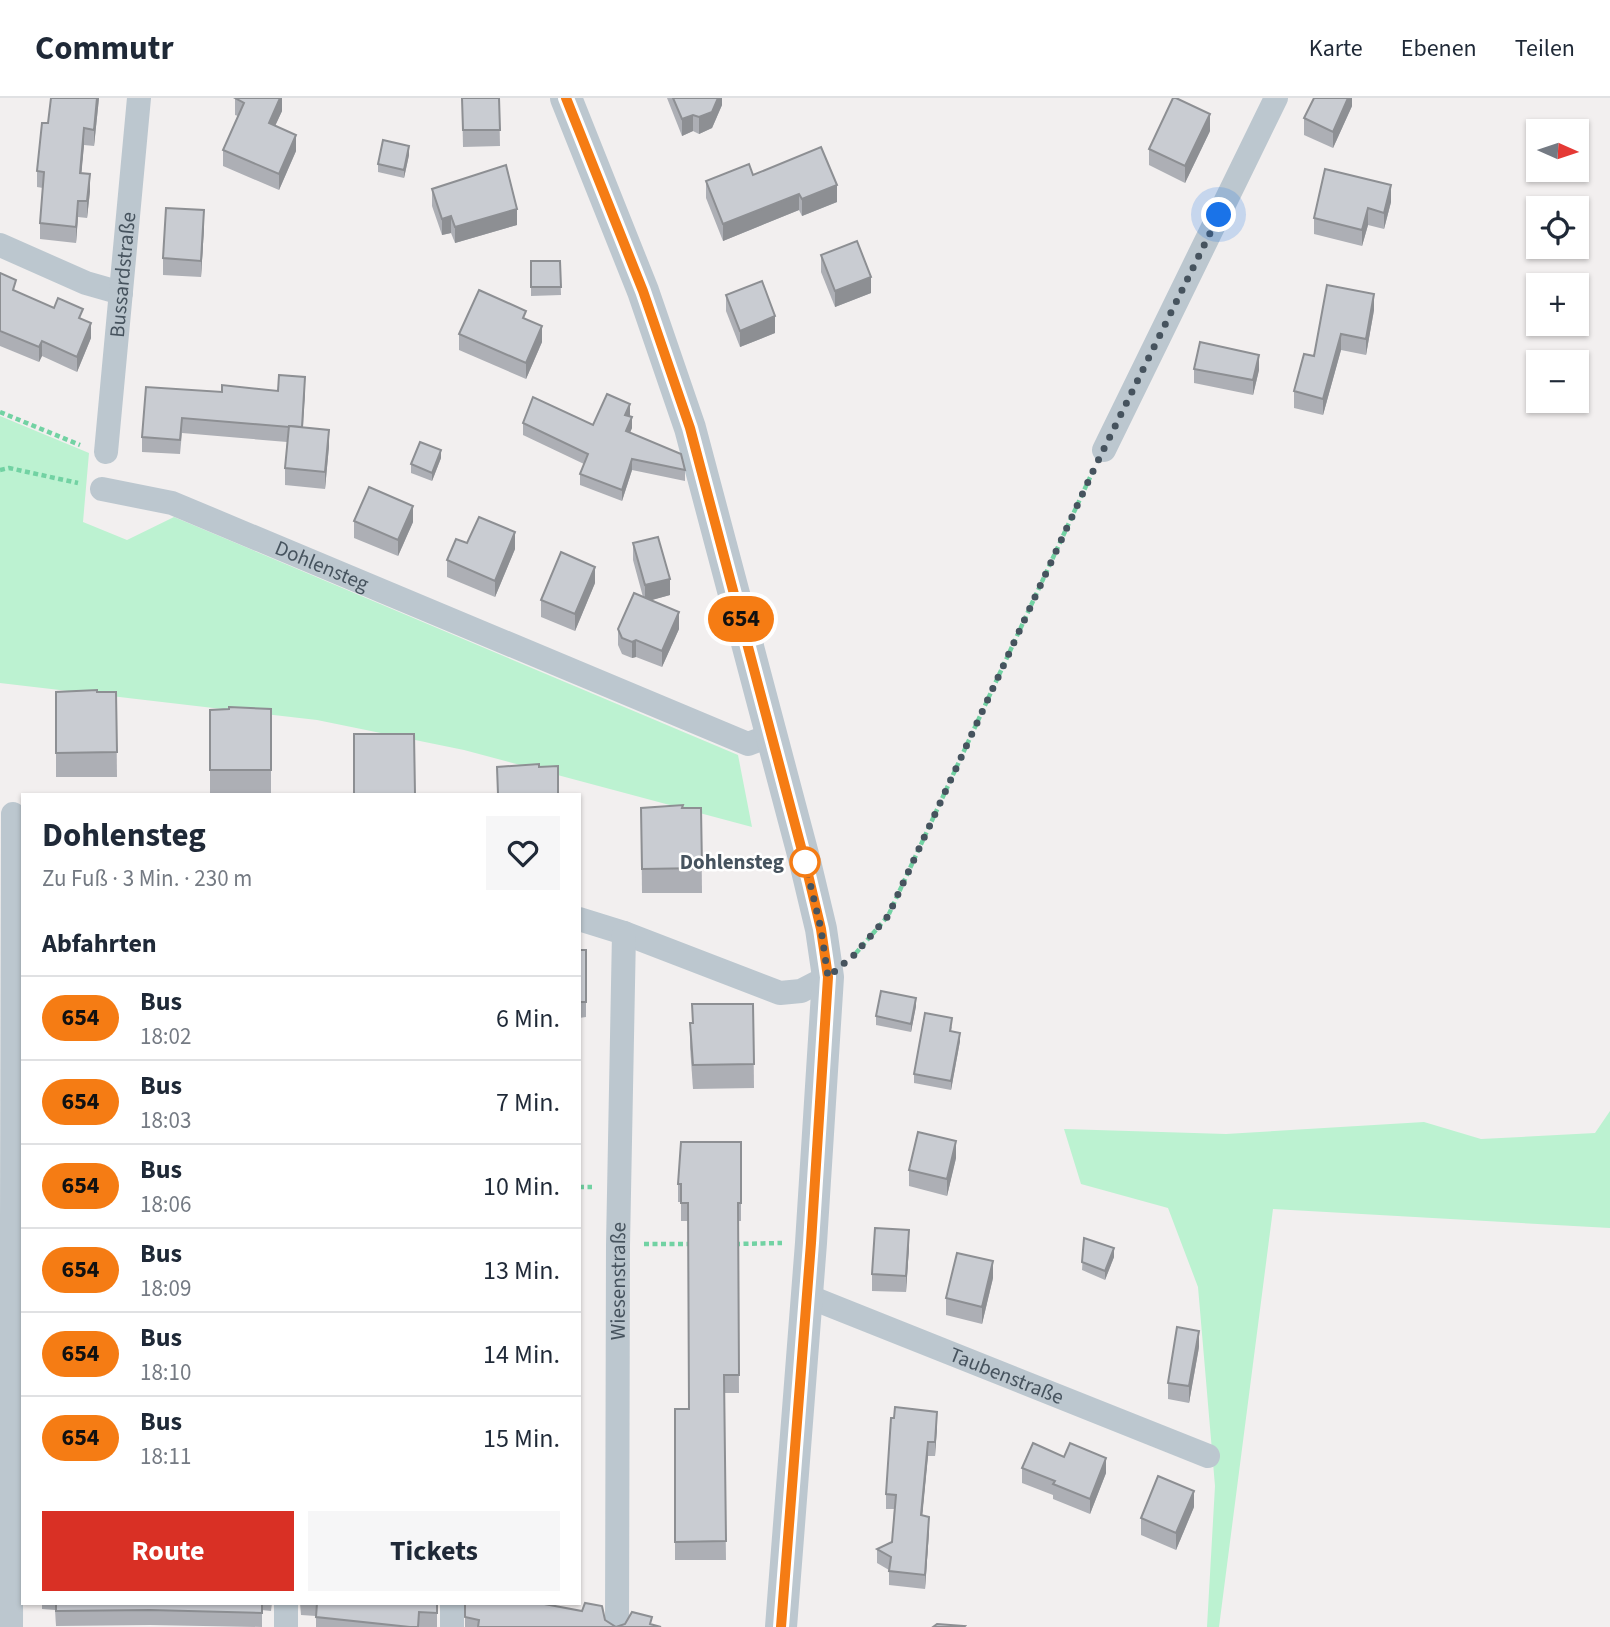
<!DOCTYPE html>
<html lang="de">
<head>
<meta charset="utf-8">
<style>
  :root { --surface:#fff; --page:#f6f6f7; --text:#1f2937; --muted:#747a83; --line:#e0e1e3; --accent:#d93025 }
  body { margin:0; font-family:"Source Sans 3",sans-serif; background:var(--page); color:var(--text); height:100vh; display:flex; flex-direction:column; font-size:26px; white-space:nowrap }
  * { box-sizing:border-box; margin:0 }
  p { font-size:23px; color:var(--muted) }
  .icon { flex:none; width:38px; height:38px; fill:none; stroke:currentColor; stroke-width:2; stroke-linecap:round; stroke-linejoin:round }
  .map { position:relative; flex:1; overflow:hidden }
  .details { position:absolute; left:21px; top:695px; width:560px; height:812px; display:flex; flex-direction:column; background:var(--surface); border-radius:0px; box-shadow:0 2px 5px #0004 }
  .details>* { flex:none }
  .badge { padding:0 14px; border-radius:23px; font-size:24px; line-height:46px }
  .needle { width:46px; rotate:93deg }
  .tools { position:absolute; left:1526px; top:21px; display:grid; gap:14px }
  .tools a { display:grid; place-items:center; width:63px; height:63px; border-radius:0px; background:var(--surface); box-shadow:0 2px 5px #0004; font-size:35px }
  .you { position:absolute; width:35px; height:35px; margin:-18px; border:5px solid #fff; border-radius:50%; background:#1a73e8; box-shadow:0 0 0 10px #1a73e833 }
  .map>.badge { position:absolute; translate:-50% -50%; box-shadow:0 0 0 4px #fff }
  h2 { padding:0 21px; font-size:26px; line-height:63px }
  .round { display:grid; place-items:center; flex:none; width:74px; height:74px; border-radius:0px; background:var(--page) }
  .headline { display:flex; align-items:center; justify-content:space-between; height:119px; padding:0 21px }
  h1 { font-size:33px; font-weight:700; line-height:52px }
  .primary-button { display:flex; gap:14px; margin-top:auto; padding:14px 21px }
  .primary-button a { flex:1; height:80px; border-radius:0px; background:var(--accent); color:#fff; font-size:28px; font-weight:700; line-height:80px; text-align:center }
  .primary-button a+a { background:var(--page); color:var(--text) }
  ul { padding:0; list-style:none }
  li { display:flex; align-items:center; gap:21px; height:84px; padding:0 21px; border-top:2px solid var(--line) }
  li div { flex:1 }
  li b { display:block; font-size:26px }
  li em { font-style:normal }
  li .badge { min-width:77px; font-weight:700; text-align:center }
  header { display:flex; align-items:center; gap:42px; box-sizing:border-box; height:98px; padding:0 35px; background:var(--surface); border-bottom:2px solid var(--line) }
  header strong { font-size:33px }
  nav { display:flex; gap:38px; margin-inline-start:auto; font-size:24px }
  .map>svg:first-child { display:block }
</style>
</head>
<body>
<header>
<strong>Commutr</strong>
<nav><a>Karte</a><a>Ebenen</a><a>Teilen</a></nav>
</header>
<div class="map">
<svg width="1610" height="1529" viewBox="0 0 1610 1529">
  <rect width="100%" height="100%" fill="#f2efef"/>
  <g fill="#bcf2d1">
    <polygon points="0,318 89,355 83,424 127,442 174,419 738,657 752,729 464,652 317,622 0,585"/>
    <polygon points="1610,1013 1610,1130 1273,1111 1219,1529 1207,1529 1215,1388 1198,1189 1168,1110 1081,1086 1064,1031 1226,1036 1424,1024 1481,1041 1595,1035"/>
  </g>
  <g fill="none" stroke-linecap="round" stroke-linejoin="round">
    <g stroke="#72d2a3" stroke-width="4.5" stroke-dasharray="5 3.5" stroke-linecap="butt">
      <polyline points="0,314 80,347"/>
      <polyline points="0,372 9,370 78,385"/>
      <polyline points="856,855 888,818 1092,375"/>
      <polyline points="579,1089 592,1089"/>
      <polyline points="644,1146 691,1146"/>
      <polyline points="735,1146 782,1145"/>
    </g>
    <g stroke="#bcc7cf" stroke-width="24">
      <polyline points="0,147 86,185 121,195"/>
      <polyline points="1104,352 1276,0"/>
      <path id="s1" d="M106 354 139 0"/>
      <path id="s2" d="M102 391 172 405 748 646 772 637"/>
      <polyline points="579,821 624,835 780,895 801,893 828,879"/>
      <path id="s3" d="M807 1198 1208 1358"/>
      <polyline points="452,1505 452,1529"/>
      <polyline points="11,1529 13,716"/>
      <polyline points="286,1529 286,1505"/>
      <path id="s4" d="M617 1529 618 1147 624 835"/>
    </g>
    <polyline stroke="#bcc7cf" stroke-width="32" points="566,0 643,193 690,330 805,764 821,831 828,879 811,1145 781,1529"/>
  </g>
  <g fill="#adafb5">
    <polygon points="51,0 99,0 94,48 84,47 81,76 90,93 87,120 78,119 76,145 40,141 40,125 43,90 37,89 37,73 48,25"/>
    <polygon points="235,0 282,0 282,13 275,28 296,53 279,92 223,68 223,52 238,18 235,17"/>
    <polygon points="462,0 499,0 500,48 463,49"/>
    <polygon points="667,0 722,0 722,7 712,30 699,36 693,33 682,38"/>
    <polygon points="1352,0 1352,8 1333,50 1304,37 1304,20"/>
    <polygon points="1210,33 1185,85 1149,67 1149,51"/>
    <polygon points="409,57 404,80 378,74 378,66"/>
    <polygon points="753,77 837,104 802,118 799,112 723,143 706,100 706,83"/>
    <polygon points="432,91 517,127 455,145 451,135 442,137 432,108"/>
    <polygon points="1391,104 1384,131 1368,127 1362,148 1314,136 1314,120"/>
    <polygon points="204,129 201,179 163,177 163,160"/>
    <polygon points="821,157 871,195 835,209 821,174"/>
    <polygon points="531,163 560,163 561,197 531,198"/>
    <polygon points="0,175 16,194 83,222 91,240 77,274 42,258 39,264 0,248"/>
    <polygon points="1327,187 1374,212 1366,257 1341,252 1323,317 1294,310 1294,293 1314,258"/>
    <polygon points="726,197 775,235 740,249 726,213"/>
    <polygon points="526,221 542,244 526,281 459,252 459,236"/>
    <polygon points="1194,271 1259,272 1253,297 1194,285"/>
    <polygon points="222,294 305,294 303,329 329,348 325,391 285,387 285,370 287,344 182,335 180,356 142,354 142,339"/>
    <polygon points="630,317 632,330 630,334 685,372 685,383 632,372 622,403 580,387 580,376 584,366 523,337 523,325 593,327"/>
    <polygon points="441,360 432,383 411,375 411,366"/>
    <polygon points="354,423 413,424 398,458 354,440"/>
    <polygon points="467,445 515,451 495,499 447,479 447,462"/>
    <polygon points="633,445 670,497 651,502 679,531 662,569 636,559 632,560 622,556 618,547 618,531 643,499 633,462"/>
    <polygon points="595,485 575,533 541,519 541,502"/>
    <polygon points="56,594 116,594 117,679 56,679"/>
    <polygon points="271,611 271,696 210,696 210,612"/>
    <polygon points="641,710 701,710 702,795 642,795"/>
    <polygon points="579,852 586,852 586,919 579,920"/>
    <polygon points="753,906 754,990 693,991 690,949 690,925"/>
    <polygon points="916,908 911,934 876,927 876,918"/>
    <polygon points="952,928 951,933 960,943 951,992 914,985 914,976"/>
    <polygon points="741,1044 741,1123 738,1123 739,1295 724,1295 726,1462 675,1462 675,1311 689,1311 688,1123 681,1123 681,1104 678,1104 678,1086"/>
    <polygon points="956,1060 947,1098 909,1088 909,1072"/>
    <polygon points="1084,1140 1114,1159 1105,1182 1082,1172"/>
    <polygon points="909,1149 906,1194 872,1193 872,1176"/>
    <polygon points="993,1180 982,1226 946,1217 946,1200"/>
    <polygon points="1199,1249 1189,1305 1168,1301 1168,1285"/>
    <polygon points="937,1328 935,1358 928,1358 922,1417 929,1433 925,1491 889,1487 889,1472 877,1465 877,1451 892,1444 894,1411 886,1411 886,1396"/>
    <polygon points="1022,1370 1106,1375 1090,1416 1053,1401 1053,1397 1022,1385"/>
    <polygon points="1194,1409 1176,1452 1141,1437 1141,1420"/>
    <polygon points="42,1505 272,1505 271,1513 262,1512 262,1529 150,1527 56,1528 55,1512 42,1511"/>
    <polygon points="300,1505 437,1505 437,1529 316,1529 316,1518 301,1517"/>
    <polygon points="465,1505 605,1522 616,1529 652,1527 661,1529 465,1529"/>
  </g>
  <g fill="#8d8f93">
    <polygon points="97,0 99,0 94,48 94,32"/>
    <polygon points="280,0 282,0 282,13 269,41 269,25"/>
    <polygon points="718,0 722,0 722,7 712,30 699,36 699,19"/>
    <polygon points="1348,0 1352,0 1352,8 1333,50 1333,34"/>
    <polygon points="1210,16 1210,33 1185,85 1185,68"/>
    <polygon points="693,17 693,33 682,38 682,21"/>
    <polygon points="84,30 84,47 80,91 80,75"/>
    <polygon points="296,37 296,53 279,92 279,76"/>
    <polygon points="409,48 409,57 404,80 404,72"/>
    <polygon points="90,76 90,93 87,120 87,103"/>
    <polygon points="837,87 837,104 802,118 802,101"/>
    <polygon points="1391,87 1391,104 1384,131 1384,115"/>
    <polygon points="799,96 799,112 723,143 723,126"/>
    <polygon points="78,103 78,119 76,145 76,129"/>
    <polygon points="1368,110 1368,127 1362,148 1362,132"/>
    <polygon points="517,111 517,127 455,145 455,129"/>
    <polygon points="204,112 204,129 201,179 201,163"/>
    <polygon points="451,118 451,135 442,137 442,121"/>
    <polygon points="871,179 871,195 835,209 835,193"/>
    <polygon points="1374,196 1374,212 1366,257 1366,241"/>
    <polygon points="775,218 775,235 740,249 740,233"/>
    <polygon points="91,225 91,240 77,274 77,259"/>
    <polygon points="542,228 542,244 526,281 526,265"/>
    <polygon points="1341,236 1341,252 1323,317 1323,301"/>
    <polygon points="42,243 42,258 39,264 39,249"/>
    <polygon points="1259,257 1259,272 1253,297 1253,282"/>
    <polygon points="305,279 305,294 301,345 301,330"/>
    <polygon points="630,306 630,317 625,328 625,317"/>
    <polygon points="632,319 632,330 626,344 626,333"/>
    <polygon points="329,332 329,348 325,391 325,374"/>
    <polygon points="441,352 441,360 432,383 432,375"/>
    <polygon points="632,361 632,372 622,403 622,392"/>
    <polygon points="413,408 413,424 398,458 398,442"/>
    <polygon points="515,434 515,451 495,499 495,483"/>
    <polygon points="595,469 595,485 575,533 575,516"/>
    <polygon points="670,481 670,497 645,504 645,487"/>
    <polygon points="679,514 679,531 662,569 662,553"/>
    <polygon points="636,542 636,559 632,560 632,544"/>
    <polygon points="916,900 916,908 911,934 911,926"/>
    <polygon points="960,935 960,943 951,992 951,983"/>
    <polygon points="956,1043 956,1060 947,1098 947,1081"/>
    <polygon points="909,1132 909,1149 906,1194 906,1178"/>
    <polygon points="1114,1150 1114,1159 1105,1182 1105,1173"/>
    <polygon points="993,1163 993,1180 982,1226 982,1209"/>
    <polygon points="1199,1233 1199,1249 1189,1305 1189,1288"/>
    <polygon points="937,1314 937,1328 935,1358 935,1344"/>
    <polygon points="928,1344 928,1358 921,1431 921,1417"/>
    <polygon points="1106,1360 1106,1375 1090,1416 1090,1401"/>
    <polygon points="1194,1393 1194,1409 1176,1452 1176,1435"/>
    <polygon points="929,1419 929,1433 925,1491 925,1477"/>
  </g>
  <g fill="#c9ccd2" stroke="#8d8f93" stroke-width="2">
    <polygon points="51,0 97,0 94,32 84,30 80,75 90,76 87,103 78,103 76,129 40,125 44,74 37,73 42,25 48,25"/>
    <polygon points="235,0 280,0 269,25 296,37 279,76 223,52 244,5"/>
    <polygon points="462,0 499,0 500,32 463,32"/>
    <polygon points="673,0 718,0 712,14 699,19 693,17 682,21"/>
    <polygon points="1173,0 1176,0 1210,16 1185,68 1149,51"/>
    <polygon points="1314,0 1348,0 1333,34 1304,20"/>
    <polygon points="383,42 409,48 404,72 378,66"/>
    <polygon points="821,49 837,87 802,101 799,96 723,126 706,83 749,66 753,77"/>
    <polygon points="506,67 517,111 455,129 451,118 442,121 432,91"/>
    <polygon points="1325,71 1391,87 1384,115 1368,110 1362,132 1314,120"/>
    <polygon points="166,110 204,112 201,163 163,160"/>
    <polygon points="857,143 871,179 835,193 821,157"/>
    <polygon points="531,163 560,163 561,189 531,189"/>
    <polygon points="0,175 16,182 13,192 54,210 58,200 83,211 79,220 91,225 77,259 42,243 39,249 0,233"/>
    <polygon points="762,183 775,218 740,233 726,197"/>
    <polygon points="1327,187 1374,196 1366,241 1341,236 1323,301 1294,293 1304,256 1314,258"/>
    <polygon points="479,192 526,213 523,220 542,228 526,265 459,236"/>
    <polygon points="1200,244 1259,257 1253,282 1194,271"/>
    <polygon points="279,277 305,279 302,329 289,328 289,329 182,320 180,342 142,339 146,289 222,294 222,287 278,293"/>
    <polygon points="607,296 630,306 625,317 632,319 626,333 681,356 685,372 632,361 622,392 580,376 588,356 523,325 533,299 593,327"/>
    <polygon points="289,328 329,332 325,374 285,370"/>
    <polygon points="420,344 441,352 432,375 411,366"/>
    <polygon points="369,389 413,408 398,442 354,423"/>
    <polygon points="479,419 515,434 495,483 447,462 456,441 467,445"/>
    <polygon points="658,439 670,481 645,487 633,445"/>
    <polygon points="561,454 595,469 575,516 541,502"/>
    <polygon points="634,495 679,514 662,553 636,542 632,544 622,540 618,531"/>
    <polygon points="97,592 97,594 116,594 117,654 56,655 56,594"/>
    <polygon points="229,609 271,611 271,672 210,672 210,612 229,611"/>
    <polygon points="354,636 414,636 415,696 354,696"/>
    <polygon points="539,666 539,669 558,668 558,696 498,696 497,669"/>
    <polygon points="683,707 682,710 701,710 702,770 642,771 641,710"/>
    <rect x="579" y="852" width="7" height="52"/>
    <polygon points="881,893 916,900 911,926 876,918"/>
    <polygon points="692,906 753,906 754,966 693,967 690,925 693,925"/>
    <polygon points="925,915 952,920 950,933 960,935 951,983 914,976"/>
    <polygon points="918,1034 956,1043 947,1081 909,1072"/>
    <polygon points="681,1044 741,1044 741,1105 738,1105 739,1277 724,1277 726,1443 675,1444 675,1311 689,1311 688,1105 681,1105 681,1086 678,1086"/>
    <polygon points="875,1130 909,1132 906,1178 872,1176"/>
    <polygon points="1084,1140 1114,1150 1105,1173 1082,1164"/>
    <polygon points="957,1155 993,1163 982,1209 946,1200"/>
    <polygon points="1177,1229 1199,1233 1189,1288 1168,1285"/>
    <polygon points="895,1309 937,1314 935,1344 928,1344 921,1417 929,1419 925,1477 889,1473 891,1459 877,1451 892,1444 896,1397 886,1396 891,1320 894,1320"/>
    <polygon points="1033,1345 1064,1359 1070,1345 1106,1360 1090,1401 1053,1386 1055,1383 1022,1370"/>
    <polygon points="1158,1378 1194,1393 1176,1435 1141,1420"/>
    <polygon points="56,1505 262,1505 262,1515 150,1512 56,1513"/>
    <polygon points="317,1505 437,1505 437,1515 419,1514 418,1529 410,1529 316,1519"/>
    <polygon points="465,1505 539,1505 582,1513 585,1505 602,1508 605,1522 616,1529 625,1526 632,1514 652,1519 650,1526 661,1529 478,1529 479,1522 465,1519"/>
    <polygon points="937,1526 965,1528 964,1529 933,1529"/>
  </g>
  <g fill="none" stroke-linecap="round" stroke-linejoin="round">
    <defs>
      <polyline id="line" points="566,0 643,193 690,330 805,764 821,831 828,879 811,1145 781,1529"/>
    </defs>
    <use href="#line" stroke="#fff" stroke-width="16"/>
    <use href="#line" stroke="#f57c14" stroke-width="10"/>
    <polyline stroke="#46535e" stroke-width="7" stroke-dasharray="0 12.6" points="805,764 821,831 828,879 854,857 888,818 1094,371 1219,117"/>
  </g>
  <circle fill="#fff" stroke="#f57c14" stroke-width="3.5" cx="805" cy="764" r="14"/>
  <g text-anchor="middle" stroke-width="5" stroke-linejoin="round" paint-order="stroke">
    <g font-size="21" fill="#46535e" stroke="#fff">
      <text dy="7" stroke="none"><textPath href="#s1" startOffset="178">Bussardstraße</textPath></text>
      <text dy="7" stroke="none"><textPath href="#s2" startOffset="234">Dohlensteg</textPath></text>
      <text dy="7" stroke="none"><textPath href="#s4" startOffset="346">Wiesenstraße</textPath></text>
      <text dy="7" stroke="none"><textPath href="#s3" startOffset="215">Taubenstraße</textPath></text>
    </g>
    <g font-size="21" font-weight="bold" fill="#46535e" stroke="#fff" text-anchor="end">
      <text x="784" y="771">Dohlensteg</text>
    </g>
  </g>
</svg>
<div class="tools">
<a><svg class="needle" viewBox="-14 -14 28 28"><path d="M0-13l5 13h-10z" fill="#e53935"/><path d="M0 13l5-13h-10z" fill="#747a83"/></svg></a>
<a><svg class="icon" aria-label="locate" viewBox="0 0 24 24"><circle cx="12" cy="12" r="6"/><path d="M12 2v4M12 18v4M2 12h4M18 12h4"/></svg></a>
<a>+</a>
<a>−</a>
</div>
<div class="you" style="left:1219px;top:117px"></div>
<b class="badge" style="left:741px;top:521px;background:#f57c14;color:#111">654</b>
<section class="details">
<div class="headline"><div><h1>Dohlensteg</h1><p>Zu Fuß · 3 Min. · 230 m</p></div><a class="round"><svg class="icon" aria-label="heart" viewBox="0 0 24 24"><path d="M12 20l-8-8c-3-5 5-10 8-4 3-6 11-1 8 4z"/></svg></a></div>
<h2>Abfahrten</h2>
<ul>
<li><span class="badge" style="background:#f57c14;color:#111">654</span><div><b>Bus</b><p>18:02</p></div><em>6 Min.</em></li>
<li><span class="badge" style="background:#f57c14;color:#111">654</span><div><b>Bus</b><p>18:03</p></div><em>7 Min.</em></li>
<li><span class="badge" style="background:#f57c14;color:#111">654</span><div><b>Bus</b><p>18:06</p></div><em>10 Min.</em></li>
<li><span class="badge" style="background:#f57c14;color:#111">654</span><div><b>Bus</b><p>18:09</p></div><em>13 Min.</em></li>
<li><span class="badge" style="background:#f57c14;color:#111">654</span><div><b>Bus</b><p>18:10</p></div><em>14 Min.</em></li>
<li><span class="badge" style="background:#f57c14;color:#111">654</span><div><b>Bus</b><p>18:11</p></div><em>15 Min.</em></li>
</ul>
<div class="primary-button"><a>Route</a><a>Tickets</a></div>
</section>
</div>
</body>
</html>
